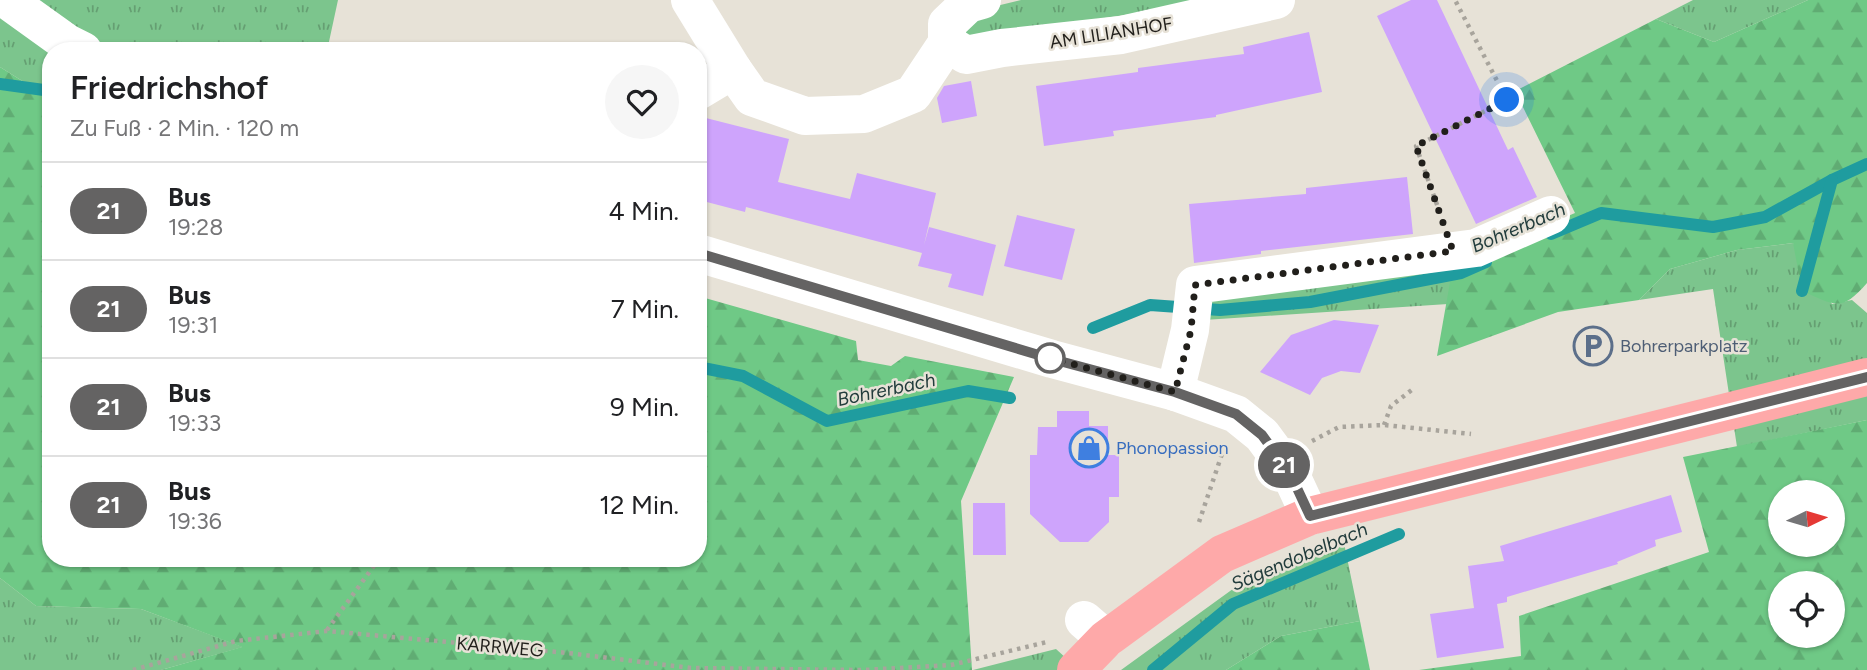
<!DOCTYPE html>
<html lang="de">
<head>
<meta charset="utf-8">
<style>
  :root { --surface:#fff; --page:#f6f6f6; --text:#202124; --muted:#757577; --line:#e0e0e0 }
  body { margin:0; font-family:Figtree,sans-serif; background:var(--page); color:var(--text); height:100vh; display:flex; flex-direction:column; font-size:26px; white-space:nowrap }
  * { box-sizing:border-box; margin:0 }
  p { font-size:23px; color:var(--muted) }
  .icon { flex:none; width:38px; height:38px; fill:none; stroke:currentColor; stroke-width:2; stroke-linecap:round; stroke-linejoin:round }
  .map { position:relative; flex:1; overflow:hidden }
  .sheet { position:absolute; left:42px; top:42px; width:665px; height:525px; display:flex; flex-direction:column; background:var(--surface); border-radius:28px; box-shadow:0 2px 5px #0004 }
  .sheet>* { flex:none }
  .badge { padding:0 14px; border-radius:23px; font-size:24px; line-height:46px }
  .needle { width:46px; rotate:85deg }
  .tools { position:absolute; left:1768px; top:480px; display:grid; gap:14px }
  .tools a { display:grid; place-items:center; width:77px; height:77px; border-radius:50%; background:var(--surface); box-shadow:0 2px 5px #0004; font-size:35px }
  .you { position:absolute; width:35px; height:35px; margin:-18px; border:5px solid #fff; border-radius:50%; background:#1a73e8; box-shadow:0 0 0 10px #1a73e833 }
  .map>.badge { position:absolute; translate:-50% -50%; box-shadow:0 0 0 4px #fff }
  .round { display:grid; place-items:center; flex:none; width:74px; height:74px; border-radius:37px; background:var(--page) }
  .head { display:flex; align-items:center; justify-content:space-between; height:119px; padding:0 28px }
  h1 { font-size:33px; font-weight:600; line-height:52px }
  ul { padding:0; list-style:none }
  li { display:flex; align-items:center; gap:21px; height:98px; padding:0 28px; border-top:2px solid var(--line) }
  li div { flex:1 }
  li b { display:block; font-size:26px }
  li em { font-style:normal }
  li .badge { min-width:77px; font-weight:700; text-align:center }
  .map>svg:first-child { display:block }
</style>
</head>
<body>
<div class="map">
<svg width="1867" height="670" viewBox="0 0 1867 670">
  <defs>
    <pattern id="grass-tufts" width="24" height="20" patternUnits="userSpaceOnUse" patternTransform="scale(1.75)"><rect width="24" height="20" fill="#7cc58d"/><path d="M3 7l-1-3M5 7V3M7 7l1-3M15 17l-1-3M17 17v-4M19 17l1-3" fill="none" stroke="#659f72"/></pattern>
    <pattern id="forest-firs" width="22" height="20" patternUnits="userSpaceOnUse" patternTransform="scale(1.75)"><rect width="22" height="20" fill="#6fc986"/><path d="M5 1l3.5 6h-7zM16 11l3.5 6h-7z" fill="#60ac73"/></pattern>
  </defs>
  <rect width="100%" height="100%" fill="#e7e2d7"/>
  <g fill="url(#grass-tufts)">
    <polygon points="0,0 338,0 327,51 51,51 51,99 0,67"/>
    <polygon points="1021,0 1223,0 961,40 970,19 988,8"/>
    <polygon points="1693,0 1808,0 1714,42 1656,19"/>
    <polygon points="1793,243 1832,304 1852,300 1867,313 1867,420 1737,447 1713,289 1639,300 1670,269 1737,250"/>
    <polygon points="1453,265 1448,304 1204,320 1208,295"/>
    <polygon points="1344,543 1360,621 1281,636 1226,670 1121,670 1237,586 1311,553"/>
    <polygon points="0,578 36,606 141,609 243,647 161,670 0,670"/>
    <polygon points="1056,649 1079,670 973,670"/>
  </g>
  <g fill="url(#forest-firs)" fill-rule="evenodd">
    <path d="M1808 0H1867V283C1841 313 1835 305 1802 291L1793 243 1737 250 1670 269 1639 300 1558 312 1437 356 1453 265 1575 213 1515 91 1656 19 1714 42Z"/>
    <polygon points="0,67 51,99 51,558 698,558 698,296 856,341 858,360 891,366 905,356 1014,377 961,501 972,670 161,670 242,647 141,609 36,606 0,578"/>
    <path d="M1867 420V670H1419L1521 656 1519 616 1709 552 1683 457ZM1780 492H1832V544H1780ZM1780 583H1832V635H1780Z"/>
    <polygon points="1360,621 1370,670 1226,670 1281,636"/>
  </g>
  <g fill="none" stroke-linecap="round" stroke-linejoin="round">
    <g stroke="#1f9c9f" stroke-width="12">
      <polyline points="0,84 51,91"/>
      <polyline points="1551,234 1601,213 1713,227 1765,217 1832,180 1867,164"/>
      <polyline points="1802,291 1832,180"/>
      <polyline points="1093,328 1150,305 1220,310 1310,302 1461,273 1486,262"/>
      <polyline points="698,367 743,376 827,421 968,391 1010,398"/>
      <polyline points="1153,670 1233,604 1399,534"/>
    </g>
  </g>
  <g fill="#cea4fc">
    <polygon points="1411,0 1437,0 1508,150 1513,147 1537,197 1476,224 1377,16"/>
    <polygon points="1309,32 1322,92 1216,115 1216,117 1113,131 1114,136 1044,146 1036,86 1138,72 1138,68 1244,54 1243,47"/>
    <polygon points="971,81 977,116 942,123 937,98 944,86"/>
    <polygon points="698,116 789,139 778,182 850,199 857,173 936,193 924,245 929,227 996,245 983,296 948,287 952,274 918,266 922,253 746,207 745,212 703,201 705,195 698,194"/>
    <polygon points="1407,177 1413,234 1261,251 1261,254 1194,263 1189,204 1306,194 1306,188"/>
    <polygon points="1017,215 1075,229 1062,280 1004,266"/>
    <polygon points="1334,320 1379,325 1360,373 1341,371 1322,378 1310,395 1260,372 1291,335"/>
    <polygon points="1057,411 1089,411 1089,426 1108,426 1108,455 1119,455 1119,497 1109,497 1109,522 1088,542 1060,542 1030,514 1030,455 1037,455 1038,427 1057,427"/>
    <polygon points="1671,495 1682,532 1655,540 1656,546 1617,562 1618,564 1507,597 1507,602 1497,604 1504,648 1437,658 1430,614 1474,608 1468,566 1504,561 1500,546"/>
    <polygon points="973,503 1005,503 1006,555 973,555"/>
  </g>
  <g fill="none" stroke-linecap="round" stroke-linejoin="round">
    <g stroke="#a8a49c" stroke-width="4.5" stroke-dasharray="3.5 5" stroke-linecap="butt">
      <polyline points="1440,213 1416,146 1507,100 1455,0"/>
      <polyline points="1384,425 1391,406 1413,389"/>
      <polyline points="1312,441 1339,427 1384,425 1471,434"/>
      <polyline points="1199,522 1223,451"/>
      <polyline points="327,630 376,563 371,558"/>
      <polyline points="133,670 236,641 327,631 568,653 691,668 863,670 951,665 1047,642"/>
    </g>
    <g stroke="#fff" stroke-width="38">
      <polyline points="7,0 67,43 83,51"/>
      <polyline points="690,0 733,70"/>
      <polyline points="982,0 968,4 947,24 947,43 966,55 1002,48 1121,35 1276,0"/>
      <polyline points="698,91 733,70 752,97 805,116 864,114 913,94 947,43"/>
      <polyline points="698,253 1052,359 1175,392 1236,414 1262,435 1290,473 1310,516"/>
      <polyline points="1175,392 1190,330 1195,285 1476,248 1551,215"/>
      <polyline points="1084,620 1106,639"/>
    </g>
    <polyline stroke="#fea9a9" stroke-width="38" points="1076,670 1106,639 1222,554 1310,516 1867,377"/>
  </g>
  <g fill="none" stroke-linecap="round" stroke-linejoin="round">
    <defs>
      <polyline id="line" points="698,253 1052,359 1175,392 1236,414 1262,435 1290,473 1310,516 1867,377"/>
    </defs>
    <use href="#line" stroke="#fff" stroke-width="16"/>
    <use href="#line" stroke="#646363" stroke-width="10"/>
    <polyline stroke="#211f1b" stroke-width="7" stroke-dasharray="0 12.6" points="1050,358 1175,392 1191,330 1195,285 1453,251 1416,146 1507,100"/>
  </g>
  <defs>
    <symbol id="parking-ring" viewBox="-11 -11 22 22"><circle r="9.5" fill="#e7e2d7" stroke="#5c6f8a" stroke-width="1.5"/><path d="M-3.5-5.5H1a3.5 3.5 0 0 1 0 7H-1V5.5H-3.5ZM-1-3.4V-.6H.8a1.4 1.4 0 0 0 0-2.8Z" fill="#5c6f8a"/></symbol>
    <symbol id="shop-ring" viewBox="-11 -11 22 22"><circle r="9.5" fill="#e7e2d7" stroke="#3f7fe0" stroke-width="1.5"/><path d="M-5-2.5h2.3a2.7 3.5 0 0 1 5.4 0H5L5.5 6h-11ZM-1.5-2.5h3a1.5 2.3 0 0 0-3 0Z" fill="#3f7fe0"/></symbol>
  </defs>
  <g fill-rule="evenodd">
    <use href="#parking-ring" x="1571" y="324" width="44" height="44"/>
    <use href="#shop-ring" x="1067" y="426" width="44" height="44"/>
  </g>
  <circle fill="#fff" stroke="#646363" stroke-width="3.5" cx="1050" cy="358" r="14"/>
  <g text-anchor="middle" stroke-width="5" stroke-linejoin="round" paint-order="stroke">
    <g font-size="18" fill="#211f1b" stroke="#e7e2d7">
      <text transform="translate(1111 33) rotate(-9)" y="6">AM LILIANHOF</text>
      <text transform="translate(500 647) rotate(5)" y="6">KARRWEG</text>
    </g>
    <g font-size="18" fill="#4e5e75" stroke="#e7e2d7" text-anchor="start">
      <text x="1620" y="352">Bohrerparkplatz</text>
    </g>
    <g font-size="18" fill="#366cbe" stroke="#e7e2d7" text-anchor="start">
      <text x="1116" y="454">Phonopassion</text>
    </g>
    <g font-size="19" font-style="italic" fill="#223c3c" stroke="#e7e2d7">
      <text transform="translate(1518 227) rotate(-23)" y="7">Bohrerbach</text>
      <text transform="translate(886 389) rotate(-12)" y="7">Bohrerbach</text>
      <text transform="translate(1299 556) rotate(-23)" y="7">Sägendobelbach</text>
    </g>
  </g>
</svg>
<div class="tools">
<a><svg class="needle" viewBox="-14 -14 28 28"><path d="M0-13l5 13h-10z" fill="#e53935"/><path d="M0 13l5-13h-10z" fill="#757577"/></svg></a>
<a><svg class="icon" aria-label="locate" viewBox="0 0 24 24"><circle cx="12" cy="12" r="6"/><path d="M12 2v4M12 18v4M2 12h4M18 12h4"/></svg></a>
</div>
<div class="you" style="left:1507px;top:100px"></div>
<b class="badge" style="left:1284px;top:465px;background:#646363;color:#fff">21</b>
<section class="sheet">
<div class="head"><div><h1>Friedrichshof</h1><p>Zu Fuß · 2 Min. · 120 m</p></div><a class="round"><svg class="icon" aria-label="heart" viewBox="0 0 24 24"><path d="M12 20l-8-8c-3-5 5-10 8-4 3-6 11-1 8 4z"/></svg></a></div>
<ul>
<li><span class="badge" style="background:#646363;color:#fff">21</span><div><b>Bus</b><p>19:28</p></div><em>4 Min.</em></li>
<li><span class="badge" style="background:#646363;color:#fff">21</span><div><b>Bus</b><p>19:31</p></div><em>7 Min.</em></li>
<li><span class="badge" style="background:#646363;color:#fff">21</span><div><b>Bus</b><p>19:33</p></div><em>9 Min.</em></li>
<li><span class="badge" style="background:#646363;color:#fff">21</span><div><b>Bus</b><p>19:36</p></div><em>12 Min.</em></li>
</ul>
</section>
</div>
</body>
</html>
